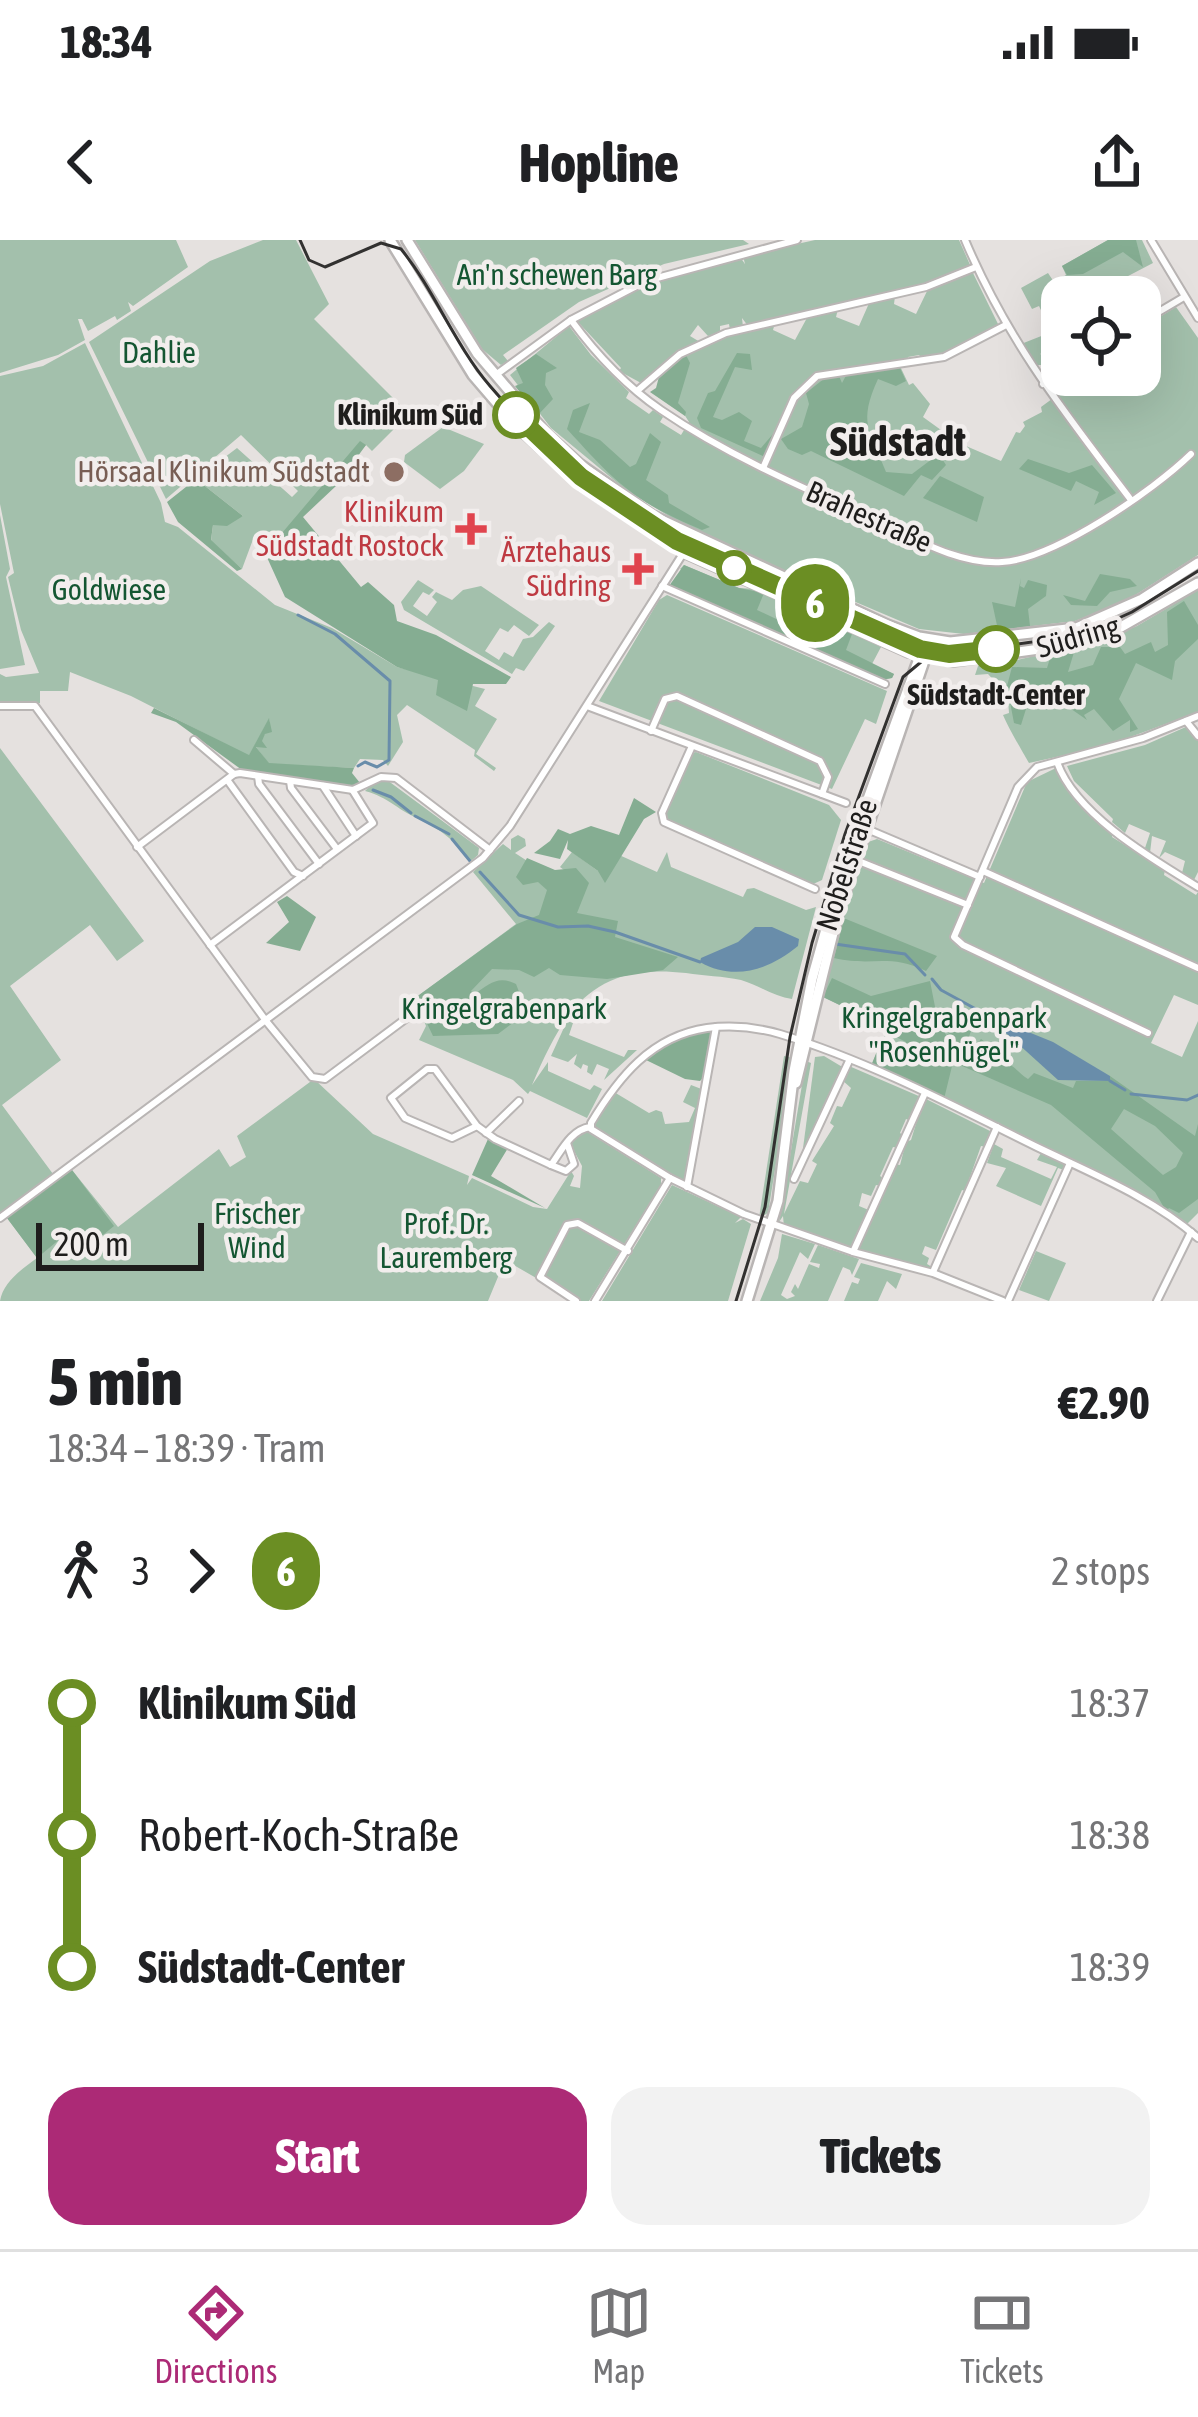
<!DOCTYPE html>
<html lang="en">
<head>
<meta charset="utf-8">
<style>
  :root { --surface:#fff; --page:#f2f2f2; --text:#202124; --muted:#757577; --line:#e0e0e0; --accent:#ac2a76 }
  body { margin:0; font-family:"Asap Condensed",sans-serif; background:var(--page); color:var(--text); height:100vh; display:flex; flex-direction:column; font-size:45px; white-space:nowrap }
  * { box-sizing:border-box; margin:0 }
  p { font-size:39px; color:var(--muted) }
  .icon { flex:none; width:66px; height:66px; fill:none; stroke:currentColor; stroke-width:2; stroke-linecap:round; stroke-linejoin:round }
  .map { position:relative; height:1061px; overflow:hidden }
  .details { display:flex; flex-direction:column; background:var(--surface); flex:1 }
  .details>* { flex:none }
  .badge { padding:0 24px; border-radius:39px; font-size:42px; line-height:78px }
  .buttons { position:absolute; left:1041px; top:36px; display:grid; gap:24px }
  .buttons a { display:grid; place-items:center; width:120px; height:120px; border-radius:24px; background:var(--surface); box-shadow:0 12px 48px #0002; font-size:60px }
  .scale { position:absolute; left:36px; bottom:30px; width:168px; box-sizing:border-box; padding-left:12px; border:6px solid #1e1d1c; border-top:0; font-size:33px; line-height:42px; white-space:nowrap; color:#1e1d1c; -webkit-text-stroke:9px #f2eeed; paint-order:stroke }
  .map>.badge { position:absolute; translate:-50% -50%; box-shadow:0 0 0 6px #fff }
  .legs { display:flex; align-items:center; gap:18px; height:132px; padding:0 48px; font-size:39px }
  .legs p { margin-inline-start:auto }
  .overview { display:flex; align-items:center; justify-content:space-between; height:204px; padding:0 48px }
  h1 { font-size:66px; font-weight:800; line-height:90px }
  .cta { display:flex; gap:24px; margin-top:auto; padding:24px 48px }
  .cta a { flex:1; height:138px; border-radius:36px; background:var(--accent); color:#fff; font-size:48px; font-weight:800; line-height:138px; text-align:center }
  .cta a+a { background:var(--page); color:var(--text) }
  ul { padding:0 48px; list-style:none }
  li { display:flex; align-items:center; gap:42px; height:132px; font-size:45px }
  li i { display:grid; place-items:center; width:18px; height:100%; margin:0 15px; background:currentColor }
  li i::after { content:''; width:30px; height:30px; margin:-15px; border:9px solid; border-radius:50%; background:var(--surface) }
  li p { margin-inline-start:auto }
  li:first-child i { background:linear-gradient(#0000 50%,currentColor 0) }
  li:last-child i { background:linear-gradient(currentColor 50%,#0000 0) }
  .status { display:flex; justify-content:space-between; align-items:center; height:84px; padding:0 60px; background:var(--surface); direction:ltr }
  .status svg { height:33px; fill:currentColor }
  header { display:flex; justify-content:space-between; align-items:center; height:156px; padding:0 48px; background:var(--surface); font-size:54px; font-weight:800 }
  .menu { display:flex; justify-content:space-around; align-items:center; height:168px; border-top:3px solid var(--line); background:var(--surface); font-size:33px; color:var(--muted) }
  .menu a { display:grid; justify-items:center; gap:6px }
  .menu .on { color:var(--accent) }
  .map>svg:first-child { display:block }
</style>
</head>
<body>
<div class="status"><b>18:34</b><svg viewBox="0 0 49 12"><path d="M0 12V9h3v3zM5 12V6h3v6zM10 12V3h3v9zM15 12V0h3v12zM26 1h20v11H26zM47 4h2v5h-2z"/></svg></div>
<header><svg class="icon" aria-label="back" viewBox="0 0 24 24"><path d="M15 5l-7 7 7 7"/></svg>Hopline<svg class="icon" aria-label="share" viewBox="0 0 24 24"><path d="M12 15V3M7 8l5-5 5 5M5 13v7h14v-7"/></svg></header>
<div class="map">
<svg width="1198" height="1061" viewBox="0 0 1198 1061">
  <rect width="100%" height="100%" fill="#e5e1df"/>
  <g fill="#a3c0ac">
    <polygon points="0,0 176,0 188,27 133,66 128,62 131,71 117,80 115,76 88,91 82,79 78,79 85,100 58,115 0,133"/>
    <polygon points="263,0 296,0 329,64 314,79 409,174 372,211 366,205 264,313 255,305 260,298 255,294 242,329 211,301 213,285 243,276 196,239 237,208 292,257 298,251 241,195 166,259 89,102 210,21"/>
    <polygon points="415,0 743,0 749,4 664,24 579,62 503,115 508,121 501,125 482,109"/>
    <polygon points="815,0 959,0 971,27 945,39 748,86 742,78 743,87 730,90 729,84 720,86 720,92 708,96 698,85 690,96 700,102 680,112 641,143 619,131 621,128 577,81 651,42 740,17 745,24 743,16"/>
    <polygon points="1108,0 1142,0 1153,23 1088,57 1062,57 1062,71 1058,74 1062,78 1062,114 1051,108 1040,114 1054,120 1054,125 1034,125 1021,104 1049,93 1043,91 1048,85 1039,66 1032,69 1021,48 1048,33 1054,42 1066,35 1062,26"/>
    <polygon points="972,31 999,86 953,111 923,119 919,115 908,117 907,122 899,124 909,145 913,143 930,164 923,177 959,203 1001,221 1016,192 1020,193 1025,186 1023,182 1042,172 1041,167 1056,156 1051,144 1066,135 1140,135 1140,89 1176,67 1198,98 1198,315 1129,359 1075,381 964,394 919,389 792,335 672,278 626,250 551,188 510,135 569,86 591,115 629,152 626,158 649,174 653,170 663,177 660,182 681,195 689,182 677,163 685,113 717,98 775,83 773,90 795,100 808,76 838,69 836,77 859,86 870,61 895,56 894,64 916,74 929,47"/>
    <polygon points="85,103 161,263 165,282 178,287 275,365 332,388 397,427 485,449 475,466 497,479 476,514 496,528 494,531 474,516 475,510 407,465 397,475 403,502 388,526 383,520 360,519 354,528 269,524 256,507 270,486 269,479 249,516 131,456 70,432 68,451 40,451 40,463 0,464 0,434 6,437 39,433 21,390 8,337 14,333 0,264 0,136 43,126"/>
    <polygon points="443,187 484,204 464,231 440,249 404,222 405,215"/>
    <polygon points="0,275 10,329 6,337 25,425 0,429"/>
    <polygon points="684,325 739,348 756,349 881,407 872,424 894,434 892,438 881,440 680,329"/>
    <polygon points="418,340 434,350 429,355 423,352 413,366 427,376 437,362 432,357 436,352 452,360 463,350 481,346 539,385 529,396 514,385 508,392 500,388 485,411 499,420 504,412 513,417 523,399 533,397 549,382 555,386 524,431 516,428 512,434 404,370 401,362"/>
    <path d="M1198 350V472L1106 506 1029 523C1022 511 1008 487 1003 475L1009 473 1007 446 1000 447 988 434 975 435 978 426 1010 421 994 432 1012 427 1017 420 1100 401 1137 386Z"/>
    <polygon points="667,355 887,451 876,484 865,479 832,549 599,461 659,360"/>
    <polygon points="1188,486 1198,501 1198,632 1194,640 1182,633 1185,621 1165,612 1159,618 1166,601 1152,596 1150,613 1145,608 1150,593 1129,584 1125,593 1112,582 1113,579 1074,541 1067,526 1145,505"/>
    <polygon points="0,508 144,701 117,721 90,685 10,746 61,820 2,865 53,934 0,973"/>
    <polygon points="696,512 829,565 841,580 822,640 811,645 667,581 664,575 692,513"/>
    <polygon points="1056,528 1076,558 1113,592 1112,597 1165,630 1164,635 1196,655 1198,652 1198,765 1174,755 1151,803 1182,817 1198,781 1198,973 1186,985 1089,928 871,826 886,792 878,788 879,784 823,757 844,674 868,602 877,599 984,643 1027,542"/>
    <path d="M387 540 479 608 478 615 471 621C454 600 442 590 417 578 396 569 390 558 365 551L373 543Z"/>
    <path d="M518 595 525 599 526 606 515 613 561 643 585 646 560 627 572 612 598 631 608 610 657 632 667 612 671 627 743 657 747 649 754 648 806 670 816 667 792 759C775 757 758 745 741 740 723 736 704 736 686 733 593 722 565 768 532 845L548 822V831L590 850 594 845 602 849 587 878 530 851 528 854 513 840 419 800 426 786 415 758 516 684 473 632 503 604 511 610V599Z"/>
    <polygon points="567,781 573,783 569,795 624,817 628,810 637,810 604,840 609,829 597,824 592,835 587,832 588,826 583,824 581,829 574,824 577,814 568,822 551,816"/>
    <polygon points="784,816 793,818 768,973 759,978"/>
    <polygon points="824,816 844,828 802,916 815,817"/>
    <polygon points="806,821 811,823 784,974 800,941 808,943 817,924 812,921 834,886 830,883 837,866 842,867 851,848 842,840 849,826 921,857 911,881 906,879 900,893 904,896 898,908 893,907 880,936 884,939 881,946 876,945 871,956 862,953 859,966 871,971 851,1008 797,988 795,991 784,987 783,976 779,982"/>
    <path d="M314 839 373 894 469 936 467 945 472 938 533 967 547 969 571 931 574 936 570 946 580 948 582 926 571 905 577 894 586 891 661 938V945L589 1061H576L505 1020 488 1061H0C3 1042 22 1029 37 1018L7 978 72 930 118 987 219 909 230 927 246 917 237 896Z"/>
    <polygon points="691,845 704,850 687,941 683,943 592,887 614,852 649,873 656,870 662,872 665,884 689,882 695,868 683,862"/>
    <polygon points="924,858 992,892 986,907 981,906 965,951 962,950 936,1010 925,1006 922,1014 929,1018 927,1024 932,1027 927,1029 860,1011 858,1007 895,924 900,925 906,902 911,900"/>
    <polygon points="994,904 1003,909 1001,917 1051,939 1057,927 1037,920 1041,913 1066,925 1064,930 1058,928 1041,966 996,946 1006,928 987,923"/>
    <polygon points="672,945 741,977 735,983 743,979 751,984 728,1061 602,1061"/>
    <polygon points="782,994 815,1004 808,1019 800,1012 781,1055 787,1059 795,1056 791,1052 795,1044 798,1049 809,1024 819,1028 820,1024 810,1022 818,1005 859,1019 852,1035 850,1030 843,1027 828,1061 760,1061 778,1018"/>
    <polygon points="1036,1011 1066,1023 1049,1061 1019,1050"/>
    <polygon points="861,1023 902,1034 896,1049 887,1041 878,1061 844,1061 852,1042 858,1044 860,1039 854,1037"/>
  </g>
  <g fill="#85ad92" fill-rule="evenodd">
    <polygon points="1108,0 1136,0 1143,27 1123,12 1083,34 1067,35 1062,26"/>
    <polygon points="685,113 690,123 678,163 686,172 685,176 650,152 656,148 660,133"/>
    <polygon points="737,113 750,114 752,130 735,127 713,177 722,180 739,172 752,181 744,201 761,208 779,187 765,217 701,188 697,178 708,153 715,151"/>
    <polygon points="536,114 557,128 546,133 545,145 553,159 538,175 515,146 523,143 516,128"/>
    <path d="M900 128 906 141 896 146 878 139C858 183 869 189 886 232L912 234 932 219 920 190 923 189 946 225 932 240 921 235 904 256 811 211 802 215 788 209 781 199 802 187 809 164 806 153 825 138 839 136 842 143 848 132Z"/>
    <path d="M590 163 579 192 600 200 630 227 636 224 650 193 661 202 646 240 668 255 669 263 710 287 702 290C633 261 616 243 567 189L573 170Z"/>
    <polygon points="360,201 366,205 336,246 303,277 361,347 368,342 394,365 397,381 436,395 511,437 506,444 473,444 467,471 436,455 438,440 397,427 285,357 265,313"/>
    <polygon points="1028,219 1069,233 1092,225 1116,253 1094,265 1099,252 1076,241 1071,251 1019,229"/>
    <polygon points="940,236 984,257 977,282 923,258"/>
    <polygon points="196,239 243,276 227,286 213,285 211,300 242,329 237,331 178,282 167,262"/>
    <polygon points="684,325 739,348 764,353 757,370 789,385 797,368 810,374 804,391 831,403 840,389 852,394 846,410 894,434 892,438 881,440 669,346"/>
    <polygon points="1100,334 1130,339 1137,346 1110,352 1097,366 1071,365 1063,355 1085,361"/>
    <polygon points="1021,338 1020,346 1024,348 1028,340 1047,345 1046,356 1028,369 1030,386 998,390 992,362 1015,367"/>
    <polygon points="1184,361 1198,385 1198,399 1175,421 1172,440 1136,423 1119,459 1138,489 1130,492 1130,480 1113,491 1094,469 1084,475 1087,480 1064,464 1031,453 1021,485 1014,483 1007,446 1012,427 1047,428 1051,415 1075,409 1068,432 1093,425 1101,407 1120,407 1125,414 1151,402 1155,412 1168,405 1167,372"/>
    <polygon points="154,468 249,515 269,478 272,492 265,494 262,501 267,508 256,507 269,523 354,528 352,533 360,543 354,546 242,530 176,482 151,473"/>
    <polygon points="634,558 656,572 644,579 605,643 598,631 567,609 568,600 560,619 534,613 550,601 558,589 570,594 591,586 619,595"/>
    <path d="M527 618 555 630 576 628 589 643 577 673 618 681 615 697 678 717 663 730 607 739 560 735 549 728 534 737 519 730 492 729 471 751 475 754C489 744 498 735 516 744L521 757 505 773 513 774 514 782 498 794 433 796 415 758 517 684 539 675 547 650 538 642 523 645 516 637Z"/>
    <polygon points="287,656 316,677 300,711 266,703 289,682 277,662"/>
    <path d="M844 679H846L937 716 926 731C888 713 873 727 834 718Z"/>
    <path d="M832 738 871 756 930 741 937 777 946 795 957 789 971 791 963 814 971 817 981 813 977 804 981 799 1000 813 1001 820C1017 827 1017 832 1028 839L1034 833 1073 848 1076 841H1109L1110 836 1195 896 1198 884V959L1179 973 1169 968 1166 971 1155 952 1051 865 953 822 944 859 871 826 877 811 898 820 906 802 878 788 879 784 823 757ZM1124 869 1155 886 1183 913 1176 927 1163 935 1111 889Z"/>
    <polygon points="714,790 705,836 700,841 685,839 646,820 677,798"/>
    <polygon points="488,899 508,908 491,936 545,968 472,935"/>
    <polygon points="72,930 114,986 82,1012 67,993 37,1018 7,978"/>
  </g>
  <g fill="#698daa">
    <path d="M755 687H772L799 699 798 706C770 729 735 742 700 722L701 718 738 702Z"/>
    <polygon points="986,775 1053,802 1110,836 1110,841 1058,840"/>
  </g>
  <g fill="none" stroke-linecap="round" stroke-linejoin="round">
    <g stroke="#698daa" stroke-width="3">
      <polyline points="298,375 335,394 390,441 389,520 377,527 365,522 358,526"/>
      <polyline points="373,550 391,557 411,573"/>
      <polyline points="415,576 449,594"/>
      <polyline points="452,599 470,621"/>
      <polyline points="480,632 519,675 558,687 588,686 615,692 700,722"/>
      <polyline points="835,704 905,714 925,735"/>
      <polyline points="932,739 941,750 985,774"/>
      <polyline points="1110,841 1125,850"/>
      <polyline points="1131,854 1187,860 1198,855"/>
    </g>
    <defs>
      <g id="minor">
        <path d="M965 0C1008 102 1065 173 1131 260"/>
        <polyline points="1151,0 1198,78"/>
        <path d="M571 80C596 114 626 146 661 170 727 215 801 247 873 279 913 297 957 325 1002 322 1054 319 1153 251 1191 214"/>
        <polyline points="1140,83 1184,57"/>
        <polyline points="497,134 571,80 646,41 797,0"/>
        <polyline points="1043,144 1062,132"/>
        <polyline points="637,151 680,114 726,93 926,47 976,27"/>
        <polyline points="763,228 794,158 817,136 944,117 1006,85"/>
        <polyline points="662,346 885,444"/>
        <polyline points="0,466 35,466 266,781 312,837 325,839 408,777"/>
        <polyline points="587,466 846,563"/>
        <polyline points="1186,481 1198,496"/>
        <polyline points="651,491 665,459 677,456 820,521 828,537 822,554"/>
        <polyline points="194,500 234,534"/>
        <polyline points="692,506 662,573 664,582 815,649"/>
        <path d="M1057 522C1075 574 1152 619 1198 647"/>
        <polyline points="258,536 259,544 319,624"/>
        <polyline points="228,541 294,632 303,636"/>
        <polyline points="290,541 291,548 337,609"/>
        <polyline points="323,546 356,596"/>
        <polyline points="867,589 980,637"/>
        <polyline points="137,607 234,534 240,533 353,550 381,537 396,538 490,610"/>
        <polyline points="856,620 968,665"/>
        <polyline points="983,631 1198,728"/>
        <polyline points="210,705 373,583 353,551"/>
        <polyline points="1148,793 963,705 954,697 1018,547 1037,527 1143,498 1198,476"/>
        <path d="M477 886 452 898 405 878 391 858 427 829H435L477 886 495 899 551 925C562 910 571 890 590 887"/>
        <polyline points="486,893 519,861"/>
        <polyline points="551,925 566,931 574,924 567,903"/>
        <polyline points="794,939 849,821"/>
        <polyline points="687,947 716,787"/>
        <polyline points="0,978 483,618 510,586 684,312"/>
        <polyline points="853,1012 925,853"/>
        <polyline points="933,1032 997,887"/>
        <polyline points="576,1061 540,1037 567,985 578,983 628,1011"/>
        <polyline points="595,1061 670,938"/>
        <path d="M1003 1061 933 1033 853 1012 744 974 670 938 591 889V883C618 838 651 796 707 788 731 785 756 787 780 794 869 821 956 867 1039 908 1093 934 1153 958 1198 998"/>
        <polyline points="1008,1061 1070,923"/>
        <polyline points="1157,1061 1191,992"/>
      </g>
      <g id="major">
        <polyline points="390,0 473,135 515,184 583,246 684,312 909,412 952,421 1061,406 1121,387 1198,343"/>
        <polyline points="407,0 477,113 548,196 579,224 651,275 887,385 919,397 950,402 1076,388 1142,359 1198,323"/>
        <polyline points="796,843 838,673 927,412"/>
        <polyline points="747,1061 778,961 794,831 812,739 845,622 920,416 945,403"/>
      </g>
    </defs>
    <use href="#minor" stroke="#b9b5b4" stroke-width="10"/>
    <use href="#major" stroke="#b9b5b4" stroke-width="14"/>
    <use href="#minor" stroke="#fff" stroke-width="6"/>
    <use href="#major" stroke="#fff" stroke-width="9"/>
    <g stroke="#323130" stroke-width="3">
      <path d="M300 0 309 20 325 27 381 3 401 9C435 51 454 104 490 146 615 292 745 330 912 406L945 414"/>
      <polyline points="736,1061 765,967 790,797 812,703 845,594 903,437 927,417 1060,398 1097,388 1132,372 1198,331"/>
    </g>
  </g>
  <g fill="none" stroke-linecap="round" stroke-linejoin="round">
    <defs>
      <polyline id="line-1" points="516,175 581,237 677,301 920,409 949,414 996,409"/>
    </defs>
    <use href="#line-1" stroke="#fff" stroke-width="27"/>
    <use href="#line-1" stroke="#6b8e23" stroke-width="18"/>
  </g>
  <g fill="#fff" stroke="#6b8e23" stroke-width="6">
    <circle cx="516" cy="175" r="21"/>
    <circle cx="734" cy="328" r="15"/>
    <circle cx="996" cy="409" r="21"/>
  </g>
  <circle fill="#8d6e63" stroke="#f2eeed" stroke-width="4.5" cx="394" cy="232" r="12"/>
  <g fill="#e0444e" stroke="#f2eeed" stroke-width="4.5">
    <path d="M465 271h12v12h12v12h-12v12h-12v-12h-12v-12h12z"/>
    <path d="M632 311h12v12h12v12h-12v12h-12v-12h-12v-12h12z"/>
  </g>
  <g text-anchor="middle" stroke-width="9" stroke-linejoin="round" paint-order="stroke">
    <g font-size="30" fill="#145632" stroke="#f2eeed">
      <text x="557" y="45">An'n schewen Barg</text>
      <text x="159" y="123">Dahlie</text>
      <text x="109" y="360">Goldwiese</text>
      <text x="504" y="779">Kringelgrabenpark</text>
      <text x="944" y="788">Kringelgrabenpark<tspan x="944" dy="34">"Rosenhügel"</tspan></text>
      <text x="257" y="984">Frischer<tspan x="257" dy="34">Wind</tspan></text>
      <text x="446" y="994">Prof. Dr.<tspan x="446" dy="34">Lauremberg</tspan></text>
    </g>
    <g font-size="30" font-weight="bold" fill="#1e1d1c" stroke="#f2eeed" text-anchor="end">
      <text x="483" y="185">Klinikum Süd</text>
      <text x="996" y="465" text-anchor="middle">Südstadt-Center</text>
    </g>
    <g font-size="30" fill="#785e54" stroke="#f2eeed" text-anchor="end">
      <text x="370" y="242">Hörsaal Klinikum Südstadt</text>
    </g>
    <g font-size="30" fill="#be3a42" stroke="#f2eeed" text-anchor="end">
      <text x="444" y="282">Klinikum<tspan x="444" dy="34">Südstadt Rostock</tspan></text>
      <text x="611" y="322">Ärztehaus<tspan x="611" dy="34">Südring</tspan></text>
    </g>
    <g font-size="30" fill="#1e1d1c" stroke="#f2eeed">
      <text transform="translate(869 277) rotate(24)" y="10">Brahestraße</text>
      <text transform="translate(1078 397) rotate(-16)" y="10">Südring</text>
      <text transform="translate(847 625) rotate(-72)" y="10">Nobelstraße</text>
    </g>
    <g font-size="42" font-weight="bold" fill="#1e1d1c" stroke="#f2eeed">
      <text x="898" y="216">Südstadt</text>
    </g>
  </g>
</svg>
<div class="buttons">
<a><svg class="icon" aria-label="locate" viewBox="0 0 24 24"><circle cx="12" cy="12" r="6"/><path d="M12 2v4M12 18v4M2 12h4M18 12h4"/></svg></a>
</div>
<div class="scale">200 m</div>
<b class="badge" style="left:815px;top:363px;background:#6b8e23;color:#fff">6</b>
</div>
<section class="details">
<div class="overview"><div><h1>5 min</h1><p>18:34 – 18:39 · Tram</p></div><b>€2.90</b></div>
<div class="legs"><svg class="icon" aria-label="walk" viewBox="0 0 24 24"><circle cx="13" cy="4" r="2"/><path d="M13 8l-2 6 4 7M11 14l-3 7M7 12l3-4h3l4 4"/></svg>3<svg class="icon" aria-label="forward" viewBox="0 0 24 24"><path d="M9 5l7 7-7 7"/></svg><b class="badge" style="background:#6b8e23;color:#fff">6</b><p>2 stops</p></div>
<ul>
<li><i style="color:#6b8e23"></i><b>Klinikum Süd</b><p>18:37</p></li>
<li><i style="color:#6b8e23"></i><span>Robert-Koch-Straße</span><p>18:38</p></li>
<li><i style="color:#6b8e23"></i><b>Südstadt-Center</b><p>18:39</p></li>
</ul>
<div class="cta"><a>Start</a><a>Tickets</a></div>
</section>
<nav class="menu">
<a class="on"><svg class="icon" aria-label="directions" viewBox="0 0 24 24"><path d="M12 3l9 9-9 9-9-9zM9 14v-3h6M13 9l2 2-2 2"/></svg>Directions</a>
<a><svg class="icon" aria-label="map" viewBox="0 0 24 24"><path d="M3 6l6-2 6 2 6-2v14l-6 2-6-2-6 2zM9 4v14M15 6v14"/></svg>Map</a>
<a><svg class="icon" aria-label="tickets" viewBox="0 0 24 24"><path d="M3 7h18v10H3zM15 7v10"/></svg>Tickets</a>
</nav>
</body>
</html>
